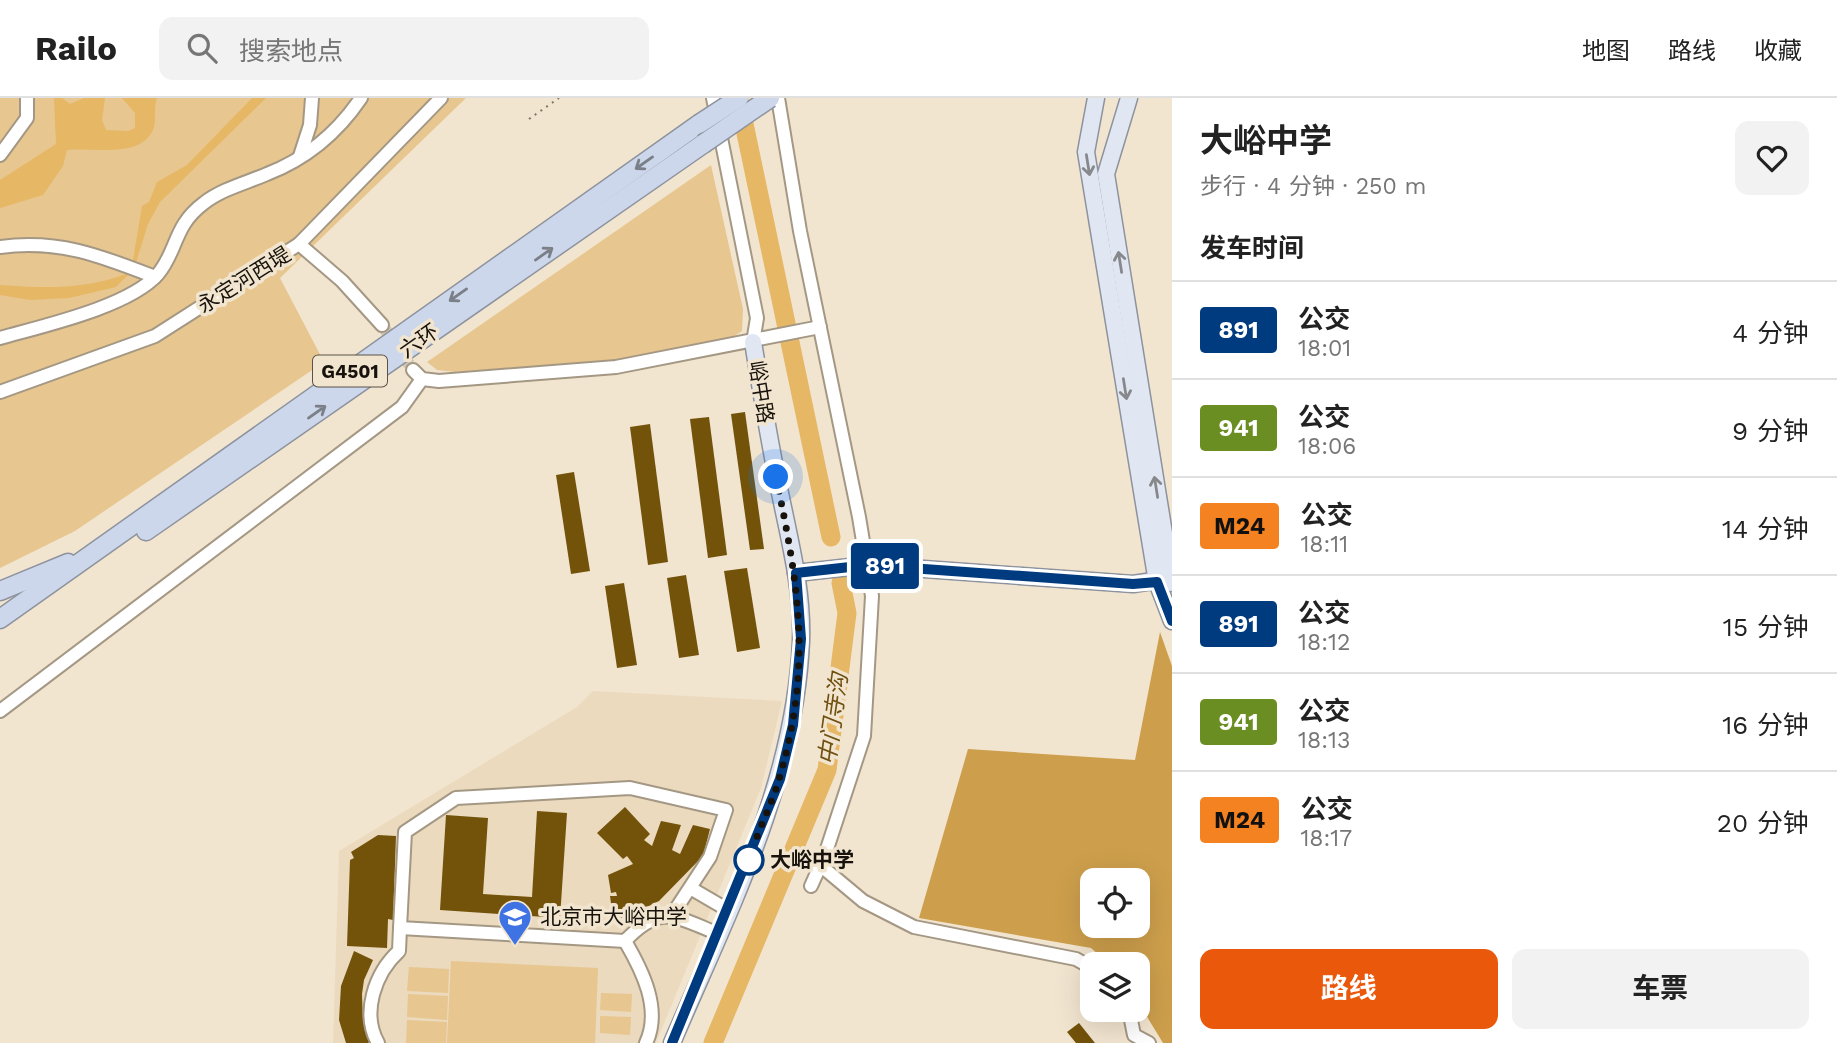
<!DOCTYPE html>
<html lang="zh">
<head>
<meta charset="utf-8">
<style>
  :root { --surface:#fff; --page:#f2f2f2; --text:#222; --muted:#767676; --line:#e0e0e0; --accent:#ea580c }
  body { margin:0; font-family:"Work Sans","Noto Sans SC",sans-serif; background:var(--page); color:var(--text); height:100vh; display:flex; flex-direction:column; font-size:26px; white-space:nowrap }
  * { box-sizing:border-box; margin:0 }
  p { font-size:23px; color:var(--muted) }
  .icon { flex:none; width:38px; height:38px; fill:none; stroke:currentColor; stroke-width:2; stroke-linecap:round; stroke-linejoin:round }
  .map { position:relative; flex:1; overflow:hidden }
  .panel { display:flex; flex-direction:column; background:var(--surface); width:665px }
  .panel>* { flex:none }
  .badge { padding:0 14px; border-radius:5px; font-size:24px; line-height:46px }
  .controls { position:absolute; left:1080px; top:770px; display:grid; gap:14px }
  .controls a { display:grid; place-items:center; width:70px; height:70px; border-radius:14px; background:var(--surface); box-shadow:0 7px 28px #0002; font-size:35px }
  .you { position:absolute; width:35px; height:35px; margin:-18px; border:5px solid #fff; border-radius:50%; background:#1a73e8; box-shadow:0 0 0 10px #1a73e833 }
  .map>.badge { position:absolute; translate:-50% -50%; box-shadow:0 0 0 4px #fff }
  h2 { padding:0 28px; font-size:26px; line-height:63px }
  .round { display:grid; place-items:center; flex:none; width:74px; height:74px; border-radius:14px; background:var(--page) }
  .summary { display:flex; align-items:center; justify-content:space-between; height:119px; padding:0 28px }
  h1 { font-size:33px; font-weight:700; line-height:52px }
  .action { display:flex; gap:14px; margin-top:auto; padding:14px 28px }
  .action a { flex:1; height:80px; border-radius:14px; background:var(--accent); color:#fff; font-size:28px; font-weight:700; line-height:80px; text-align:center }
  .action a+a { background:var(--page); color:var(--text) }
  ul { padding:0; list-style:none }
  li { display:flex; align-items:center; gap:21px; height:98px; padding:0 28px; border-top:2px solid var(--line) }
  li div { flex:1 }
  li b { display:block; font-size:26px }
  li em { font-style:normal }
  li .badge { min-width:77px; font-weight:700; text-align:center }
  header { display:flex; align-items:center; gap:42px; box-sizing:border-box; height:98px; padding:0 35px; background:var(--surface); border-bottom:2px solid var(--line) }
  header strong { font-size:33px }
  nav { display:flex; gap:38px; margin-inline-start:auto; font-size:24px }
  .search { width:490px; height:63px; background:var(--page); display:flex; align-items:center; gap:18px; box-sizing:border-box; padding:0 24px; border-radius:14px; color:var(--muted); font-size:26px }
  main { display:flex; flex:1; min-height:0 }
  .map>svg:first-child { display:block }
</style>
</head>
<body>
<header>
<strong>Railo</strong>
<div class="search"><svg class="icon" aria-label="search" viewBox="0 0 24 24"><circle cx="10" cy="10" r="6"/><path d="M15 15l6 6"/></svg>搜索地点</div>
<nav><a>地图</a><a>路线</a><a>收藏</a></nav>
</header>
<main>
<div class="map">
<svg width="1172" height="945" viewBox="0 0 1172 945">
  <rect width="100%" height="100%" fill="#f2e5d0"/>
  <polygon fill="#ebdabe" points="593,593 782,603 761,690 656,945 333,945 339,753 577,609"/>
  <g fill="#e7c68f">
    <polygon points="0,0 466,0 280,180 324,264 75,433 0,470"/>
    <polygon points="711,67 743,211 742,233 733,239 623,261 456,274 437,272 427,264"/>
    <polygon points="451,863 598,870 595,945 447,945"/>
    <polygon points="409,869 449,871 448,895 407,893"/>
    <polygon points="601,895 632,896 631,914 600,912"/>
    <polygon points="408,896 448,898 447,922 407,919"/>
    <polygon points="600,918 631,919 630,937 600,935"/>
    <polygon points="407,922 447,924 446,945 406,945"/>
  </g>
  <path fill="#cd9f4c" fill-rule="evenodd" d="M1160 534 1172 568V945H1163L1138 904V866H1109L1091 850 919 820 968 651 1135 662ZM1092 782H1138V828H1092Z"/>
  <g fill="#e6b765">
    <path d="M54 0H62L70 6 84 0H105L102 22 106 32 128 33 135 30V15L122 0H157C153 10 157 22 153 32 140 61 92 49 67 52L63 68 43 97 0 110V82L56 46Z"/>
    <path d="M252 0H266L160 104 148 126 134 171 116 189 69 200 30 202 0 197V187C43 190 84 192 126 176L133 162 142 108 149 104 157 84 187 67Z"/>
  </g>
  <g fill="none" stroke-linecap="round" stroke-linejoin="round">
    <g stroke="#e6b765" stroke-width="19">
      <polyline points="739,2 831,439"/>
      <polyline points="713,945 827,672 847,515 841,485"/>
    </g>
  </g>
  <g fill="#73520a">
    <polygon points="745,314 764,451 750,452 731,316"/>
    <polygon points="709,319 727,457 708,460 690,321"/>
    <polygon points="650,326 668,464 648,467 630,329"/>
    <polygon points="574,374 590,473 571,476 556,377"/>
    <polygon points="747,470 760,550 737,554 724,473"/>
    <polygon points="686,477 699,557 679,560 667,480"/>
    <polygon points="624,485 637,567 617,570 605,488"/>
    <polygon points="625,709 650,736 644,742 652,748 661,723 681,727 672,752 680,756 693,727 710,731 703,758 659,803 624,820 613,820 610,798 617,798 616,794 611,795 608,777 633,766 627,758 623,761 597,735"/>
    <polygon points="537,713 567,715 560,820 440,812 446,717 488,720 483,796 532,799"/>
    <polygon points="378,737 396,738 393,822 388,821 387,850 347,848 350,762 354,760 351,754"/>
    <polygon points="354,853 373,862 364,882 362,896 363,924 371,943 368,945 346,945 339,922 341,888"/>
    <polygon points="1079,925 1095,945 1076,945 1067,934"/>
  </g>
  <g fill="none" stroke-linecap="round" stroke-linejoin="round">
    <polyline stroke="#d1c6b3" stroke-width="12" stroke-dasharray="12 6" stroke-linecap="butt" points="382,227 413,272"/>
    <defs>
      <g id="minor">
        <polyline points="713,0 757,220 753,244"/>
        <polyline points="778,0 800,133 859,419 872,498 864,638 825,757 811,788"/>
        <polyline points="0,57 27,20 27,0"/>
        <polyline points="300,58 310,27 312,0"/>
        <polyline points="299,146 342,183 382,227"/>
        <path d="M0 149C59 141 101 158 155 179"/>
        <path d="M0 240C42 228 129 209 158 176 178 152 173 128 204 105 222 91 246 85 267 76 306 61 338 34 361 0"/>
        <polyline points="413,272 422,281 439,283 616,269 820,229"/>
        <polyline points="0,294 155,238 299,146 441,0"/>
        <polyline points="0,613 402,309 422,281"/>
        <polyline points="820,767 863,803 914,829 1076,861 1092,870"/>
        <polyline points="692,791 728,812"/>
        <path d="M672 817 710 759 726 712 630 690 456 700 405 734 400 830 625 843C661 805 676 819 719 836"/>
        <path d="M625 843C642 872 662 911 646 945"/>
        <polyline points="1129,912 1134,937 1149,945"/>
        <path d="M378 945C361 915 375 875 399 853L400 830"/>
      </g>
      <g id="major">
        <polyline points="1096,0 1086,54 1157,484 1172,523"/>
        <polyline points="1129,0 1106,76 1172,485"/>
        <polyline points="796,475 868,467 1133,486 1166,481"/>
        <path d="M672 945C727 816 795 686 801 543 803 492 789 440 779 390 769 342 761 293 753 244"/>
      </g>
      <g id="highway">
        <polyline points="146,433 703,46"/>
        <polyline points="0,493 68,465"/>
        <polyline points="0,521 699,26"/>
      </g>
    </defs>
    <use href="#minor" stroke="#a49884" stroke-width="16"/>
    <use href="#major" stroke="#8d929d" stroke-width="19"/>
    <use href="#highway" stroke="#8d929d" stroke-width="21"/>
    <polyline stroke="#7c7466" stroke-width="2" stroke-dasharray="2 5" stroke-linecap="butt" points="529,21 559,0"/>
    <use href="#minor" stroke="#fff" stroke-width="12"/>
    <use href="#major" stroke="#e0e7f3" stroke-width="16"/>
    <use href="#highway" stroke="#ccd7eb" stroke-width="18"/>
    <defs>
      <g id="highway-bridge">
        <polyline points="699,26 739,0"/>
        <polyline points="703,46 770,0"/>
      </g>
    </defs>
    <use href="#highway-bridge" stroke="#8d929d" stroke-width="21" stroke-linecap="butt"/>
    <use href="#highway-bridge" stroke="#ccd7eb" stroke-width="18"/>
  </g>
  <defs><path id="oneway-shaft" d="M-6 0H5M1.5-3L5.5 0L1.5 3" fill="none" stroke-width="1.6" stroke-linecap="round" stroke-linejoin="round" transform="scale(1.75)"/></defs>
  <g stroke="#7b7f87">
    <use href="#oneway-shaft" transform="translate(644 65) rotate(145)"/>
    <use href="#oneway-shaft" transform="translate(544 156) rotate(-35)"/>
    <use href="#oneway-shaft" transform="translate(458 197) rotate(145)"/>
    <use href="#oneway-shaft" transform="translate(317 314) rotate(-35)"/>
  </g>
  <g stroke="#86888b">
    <use href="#oneway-shaft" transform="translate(1088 67) rotate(81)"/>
    <use href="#oneway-shaft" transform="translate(1120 164) rotate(-99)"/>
    <use href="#oneway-shaft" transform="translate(1125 291) rotate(81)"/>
    <use href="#oneway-shaft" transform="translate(1156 389) rotate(-99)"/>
  </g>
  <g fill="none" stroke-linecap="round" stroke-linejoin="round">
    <defs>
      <polyline id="line" points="672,945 780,681 793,627 801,541 796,475 868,467 1133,486 1157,484 1172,523"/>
    </defs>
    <use href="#line" stroke="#fff" stroke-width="16"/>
    <use href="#line" stroke="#003b80" stroke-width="10"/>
    <path stroke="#17130c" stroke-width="7" stroke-dasharray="0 12.6" d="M749 762C756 736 772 707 780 678 812 567 799 489 776 379"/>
  </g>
  <defs>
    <symbol id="school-pin" viewBox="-11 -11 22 30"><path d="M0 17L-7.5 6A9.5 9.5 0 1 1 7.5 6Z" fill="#3f73e3" stroke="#f2e5d0"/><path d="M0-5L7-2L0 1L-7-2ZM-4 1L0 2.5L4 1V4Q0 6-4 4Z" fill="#fff"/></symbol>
  </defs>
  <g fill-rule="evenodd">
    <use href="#school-pin" x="496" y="800" width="38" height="52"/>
  </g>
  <circle fill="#fff" stroke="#003b80" stroke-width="3.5" cx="749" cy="762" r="14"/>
  <g text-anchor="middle" stroke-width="7" stroke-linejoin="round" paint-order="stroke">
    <rect fill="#f2e5d0" stroke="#595247" stroke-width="2" x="313" y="257.5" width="74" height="31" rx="5"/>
    <g font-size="19" font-weight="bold" fill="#17130c">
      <text x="350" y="280">G4501</text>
    </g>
    <g font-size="21" fill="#17130c" stroke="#f2e5d0">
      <text transform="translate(244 182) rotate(-32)" y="7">永定河西堤</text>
      <text transform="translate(419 243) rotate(-35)" y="7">六环</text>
      <text transform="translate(761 294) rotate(81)" y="7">峪中路</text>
    </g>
    <g font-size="21" font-weight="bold" fill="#17130c" stroke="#f2e5d0" text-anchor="start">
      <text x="770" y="769">大峪中学</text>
    </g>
    <g font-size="21" fill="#17130c" stroke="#f2e5d0" text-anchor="start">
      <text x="540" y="826">北京市大峪中学</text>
    </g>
    <g font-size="23" font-style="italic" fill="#6f5010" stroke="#f2e5d0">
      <text transform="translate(833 621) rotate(-82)" y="8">中门寺沟</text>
    </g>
  </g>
</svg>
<div class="controls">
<a><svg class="icon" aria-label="locate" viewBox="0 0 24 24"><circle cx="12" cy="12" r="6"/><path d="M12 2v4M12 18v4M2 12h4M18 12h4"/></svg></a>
<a><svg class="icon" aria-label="layers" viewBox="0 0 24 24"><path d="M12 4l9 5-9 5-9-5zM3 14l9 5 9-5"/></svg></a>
</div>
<div class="you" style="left:776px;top:379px"></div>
<b class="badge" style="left:885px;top:468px;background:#003b80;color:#fff">891</b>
</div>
<section class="panel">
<div class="summary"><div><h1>大峪中学</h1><p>步行 · 4 分钟 · 250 m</p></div><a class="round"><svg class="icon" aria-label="heart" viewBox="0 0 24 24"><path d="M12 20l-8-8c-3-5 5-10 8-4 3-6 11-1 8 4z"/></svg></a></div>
<h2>发车时间</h2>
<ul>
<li><span class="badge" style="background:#003b80;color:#fff">891</span><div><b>公交</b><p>18:01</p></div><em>4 分钟</em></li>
<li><span class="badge" style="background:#6b8e23;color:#fff">941</span><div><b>公交</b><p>18:06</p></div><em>9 分钟</em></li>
<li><span class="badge" style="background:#f58220;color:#111">M24</span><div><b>公交</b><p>18:11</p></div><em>14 分钟</em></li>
<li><span class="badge" style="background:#003b80;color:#fff">891</span><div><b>公交</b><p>18:12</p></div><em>15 分钟</em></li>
<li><span class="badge" style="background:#6b8e23;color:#fff">941</span><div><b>公交</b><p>18:13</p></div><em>16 分钟</em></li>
<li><span class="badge" style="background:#f58220;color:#111">M24</span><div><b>公交</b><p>18:17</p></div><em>20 分钟</em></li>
</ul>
<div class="action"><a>路线</a><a>车票</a></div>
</section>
</main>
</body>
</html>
